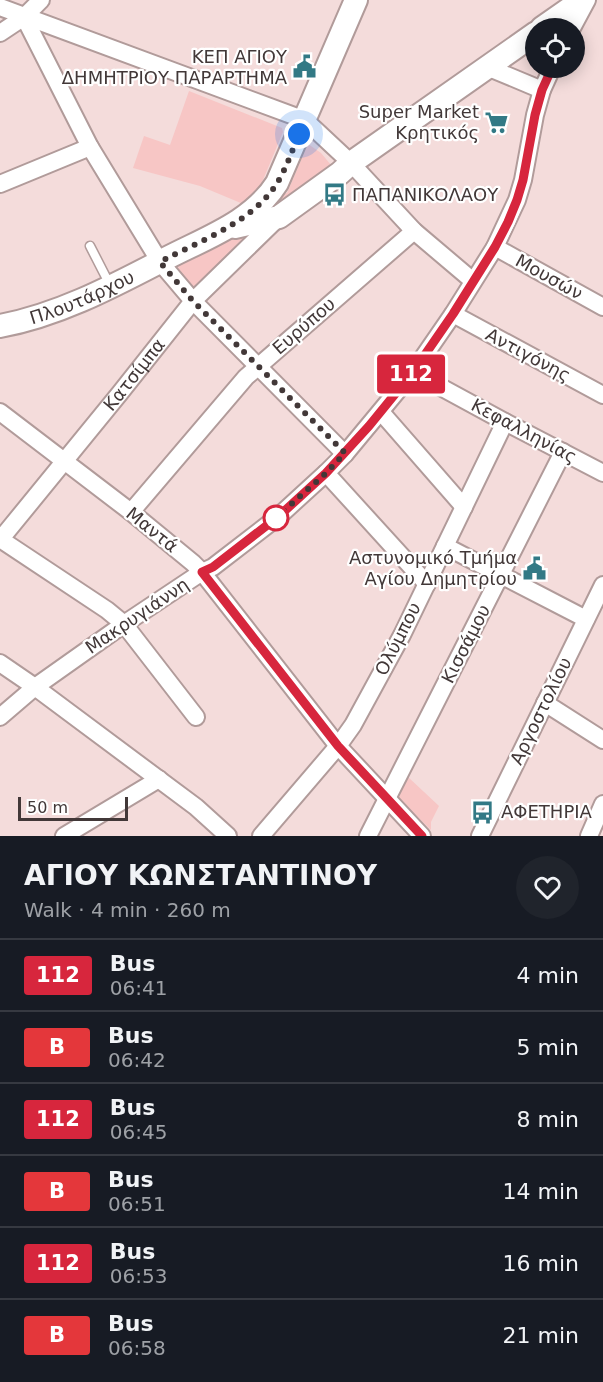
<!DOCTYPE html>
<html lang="en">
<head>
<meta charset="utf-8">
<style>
  :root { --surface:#171b24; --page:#20242c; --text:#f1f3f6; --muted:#9ea1a6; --line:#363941 }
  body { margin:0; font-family:"DejaVu Sans",sans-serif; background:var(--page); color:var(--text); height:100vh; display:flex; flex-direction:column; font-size:22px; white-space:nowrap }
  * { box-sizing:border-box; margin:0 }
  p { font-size:20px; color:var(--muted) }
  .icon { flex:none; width:33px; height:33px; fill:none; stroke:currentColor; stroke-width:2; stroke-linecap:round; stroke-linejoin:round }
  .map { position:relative; height:836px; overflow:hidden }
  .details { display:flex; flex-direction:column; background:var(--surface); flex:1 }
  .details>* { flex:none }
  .badge { padding:0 12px; border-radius:4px; font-size:21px; line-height:39px }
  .tools { position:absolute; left:525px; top:18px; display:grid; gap:12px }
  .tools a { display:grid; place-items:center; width:60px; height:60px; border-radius:50%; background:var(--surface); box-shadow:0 3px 15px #0003; font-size:30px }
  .scale { position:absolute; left:18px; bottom:15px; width:110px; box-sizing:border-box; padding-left:6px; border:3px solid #423838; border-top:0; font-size:16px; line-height:21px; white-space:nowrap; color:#423838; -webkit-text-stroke:4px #fff; paint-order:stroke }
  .you { position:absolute; width:30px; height:30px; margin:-15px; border:4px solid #fff; border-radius:50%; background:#1a73e8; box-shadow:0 0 0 9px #1a73e833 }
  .map>.badge { position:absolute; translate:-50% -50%; box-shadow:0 0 0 3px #fff }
  .round { display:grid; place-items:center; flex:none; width:63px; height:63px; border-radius:32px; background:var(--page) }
  .head { display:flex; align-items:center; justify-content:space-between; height:102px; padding:0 24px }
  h1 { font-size:28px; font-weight:700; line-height:45px }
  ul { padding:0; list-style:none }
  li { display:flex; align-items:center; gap:18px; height:72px; padding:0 24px; border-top:2px solid var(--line) }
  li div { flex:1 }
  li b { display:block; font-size:22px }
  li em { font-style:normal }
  li .badge { min-width:66px; font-weight:700; text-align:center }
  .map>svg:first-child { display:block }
</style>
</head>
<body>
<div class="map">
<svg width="603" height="836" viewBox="0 0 603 836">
  <rect width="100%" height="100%" fill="#f4dcdb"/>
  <g fill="#f7c6c5">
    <polygon points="189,91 282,128 283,132 253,204 248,206 200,186 133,168 144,136 170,145"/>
    <polygon points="308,144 321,153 336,171 288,204 260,212 282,194 287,193"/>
    <path d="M262 228 194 291 175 268C202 251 231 238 262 228Z"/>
    <polygon points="408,777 439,806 431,822 431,830 397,797"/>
  </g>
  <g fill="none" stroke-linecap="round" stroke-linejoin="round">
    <defs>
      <polyline id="lane" points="90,246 110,285"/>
      <g id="street">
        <polyline points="0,7 305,120 351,163 414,231 473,281"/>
        <polyline points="24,17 90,147 160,262 193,301 345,454"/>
        <polyline points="572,28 587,0"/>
        <polyline points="0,33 24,17 41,0"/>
        <polyline points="487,67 542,90"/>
        <polyline points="0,184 90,147"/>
        <polyline points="495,247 603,307"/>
        <polyline points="453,314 603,395"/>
        <polyline points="413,372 505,422 603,473"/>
        <polyline points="0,412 131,512 193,563 202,572 338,746 422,836"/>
        <polyline points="381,412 464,507"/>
        <polyline points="326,473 427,584"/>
        <polyline points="131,512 246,377 414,231"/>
        <polyline points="0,539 107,610 124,624 196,717"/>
        <path id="s1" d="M0 540 120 393 193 301 279 217"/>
        <polyline points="445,546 586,619"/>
        <polyline points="0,663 35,687 196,807 228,836"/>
        <polyline points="545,703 603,740"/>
        <polyline points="0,717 35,687 124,624 202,572 213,567 279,516 326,473 345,454 413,372 453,314 495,247 517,200 523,180 535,115 542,90 552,68"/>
        <polyline points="64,836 159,779"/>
        <polyline points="261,836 338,746 353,725 402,635 505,422"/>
        <polyline points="368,836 563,452"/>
        <polyline points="480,836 603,585"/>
        <polyline points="589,836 603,804"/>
      </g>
      <g id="secondary">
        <polyline points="542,28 582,0"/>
        <polyline points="235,227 279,217 340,173 351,163 536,33"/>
        <path id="s2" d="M0 326C60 315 115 285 169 257 208 237 253 221 277 183L356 0"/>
      </g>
    </defs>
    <use href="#lane" stroke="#b19b9a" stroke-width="11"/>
    <use href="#street" stroke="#b19b9a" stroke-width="20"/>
    <use href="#secondary" stroke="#b19b9a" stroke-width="26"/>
    <use href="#lane" stroke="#fff" stroke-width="8"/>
    <use href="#street" stroke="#fff" stroke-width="16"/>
    <use href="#secondary" stroke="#fff" stroke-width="22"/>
  </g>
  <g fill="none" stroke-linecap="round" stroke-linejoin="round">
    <defs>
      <polyline id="line" points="422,836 338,746 202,572 213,567 279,516 326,473 369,426 413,372 453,314 495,247 508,222 517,200 523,180 535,115 542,90 552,68"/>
    </defs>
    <use href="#line" stroke="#fff" stroke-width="14"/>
    <use href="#line" stroke="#d7263d" stroke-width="9"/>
    <path stroke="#423838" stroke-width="6" stroke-dasharray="0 10.8" d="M276 518 326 473 345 453 193 301 160 262C197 242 243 226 270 193 284 176 291 153 299 134"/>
  </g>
  <defs>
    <symbol id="civic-bare" viewBox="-9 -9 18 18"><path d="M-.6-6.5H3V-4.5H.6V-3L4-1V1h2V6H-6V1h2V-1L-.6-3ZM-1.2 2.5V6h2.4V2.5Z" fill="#327985" stroke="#fff" stroke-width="2.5" paint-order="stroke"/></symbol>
    <symbol id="supermarket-bare" viewBox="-9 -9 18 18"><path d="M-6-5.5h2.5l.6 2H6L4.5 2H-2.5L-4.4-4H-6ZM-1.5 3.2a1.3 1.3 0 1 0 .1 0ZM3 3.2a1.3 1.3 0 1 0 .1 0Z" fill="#327985" stroke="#fff" stroke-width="2.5" paint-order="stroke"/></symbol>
    <symbol id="bus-bare" viewBox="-9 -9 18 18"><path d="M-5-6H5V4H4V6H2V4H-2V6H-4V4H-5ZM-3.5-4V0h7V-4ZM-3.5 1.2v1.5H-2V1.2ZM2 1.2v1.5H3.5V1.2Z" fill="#327985" stroke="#fff" stroke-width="2.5" paint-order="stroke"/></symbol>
  </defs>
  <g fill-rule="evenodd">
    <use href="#civic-bare" x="288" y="50" width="33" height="33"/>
    <use href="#supermarket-bare" x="480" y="106" width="33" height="33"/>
    <use href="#bus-bare" x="318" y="178" width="33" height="33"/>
    <use href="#civic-bare" x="518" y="552" width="33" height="33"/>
    <use href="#bus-bare" x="466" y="796" width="33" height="33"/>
  </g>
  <circle fill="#fff" stroke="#d7263d" stroke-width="3" cx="276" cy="518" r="12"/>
  <g text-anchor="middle" stroke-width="4.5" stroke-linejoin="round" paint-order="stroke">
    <g font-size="18" fill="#423838" stroke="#fff" text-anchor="end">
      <text x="287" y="63">ΚΕΠ ΑΓΙΟΥ<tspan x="287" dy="21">ΔΗΜΗΤΡΙΟΥ ΠΑΡΑΡΤΗΜΑ</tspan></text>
      <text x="479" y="118">Super Market<tspan x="479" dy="21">Κρητικός</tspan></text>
      <text x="352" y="201" text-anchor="start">ΠΑΠΑΝΙΚΟΛΑΟΥ</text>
      <text x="517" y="564">Αστυνομικό Τμήμα<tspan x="517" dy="21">Αγίου Δημητρίου</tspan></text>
      <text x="501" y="818" text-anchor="start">ΑΦΕΤΗΡΙΑ</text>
    </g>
    <g font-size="18" fill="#423838" stroke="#fff">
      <text transform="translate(549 277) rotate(29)" y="6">Μουσών</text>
      <text dy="6" stroke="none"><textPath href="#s2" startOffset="87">Πλουτάρχου</textPath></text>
      <text transform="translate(304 326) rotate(-41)" y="6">Ευρύπου</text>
      <text transform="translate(528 355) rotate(28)" y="6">Αντιγόνης</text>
      <text dy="6" stroke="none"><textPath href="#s1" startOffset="213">Κατσίμπα</textPath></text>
      <text transform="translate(524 431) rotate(28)" y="6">Κεφαλληνίας</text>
      <text transform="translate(152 530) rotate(39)" y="6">Μαντά</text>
      <text transform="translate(137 616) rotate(-34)" y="6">Μακρυγιάννη</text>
      <text transform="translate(398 639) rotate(-63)" y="6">Ολύμπου</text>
      <text transform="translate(466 644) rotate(-63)" y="6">Κισσάμου</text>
      <text transform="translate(541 711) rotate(-64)" y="6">Αργοστολίου</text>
    </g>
  </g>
</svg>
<div class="tools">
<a><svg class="icon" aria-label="locate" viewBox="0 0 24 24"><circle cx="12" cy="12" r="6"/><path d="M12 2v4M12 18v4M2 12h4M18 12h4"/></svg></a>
</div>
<div class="scale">50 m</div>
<div class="you" style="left:299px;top:134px"></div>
<b class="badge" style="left:411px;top:374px;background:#d7263d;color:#fff">112</b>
</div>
<section class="details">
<div class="head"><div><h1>ΑΓΙΟΥ ΚΩΝΣΤΑΝΤΙΝΟΥ</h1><p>Walk · 4 min · 260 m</p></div><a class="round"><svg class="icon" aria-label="heart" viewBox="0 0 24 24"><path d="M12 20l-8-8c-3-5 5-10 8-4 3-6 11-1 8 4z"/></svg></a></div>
<ul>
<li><span class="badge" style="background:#d7263d;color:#fff">112</span><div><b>Bus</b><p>06:41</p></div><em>4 min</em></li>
<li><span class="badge" style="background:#e4373b;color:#fff">Β</span><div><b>Bus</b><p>06:42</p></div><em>5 min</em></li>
<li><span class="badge" style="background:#d7263d;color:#fff">112</span><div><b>Bus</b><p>06:45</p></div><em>8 min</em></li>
<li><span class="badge" style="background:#e4373b;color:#fff">Β</span><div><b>Bus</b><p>06:51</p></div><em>14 min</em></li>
<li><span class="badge" style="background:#d7263d;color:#fff">112</span><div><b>Bus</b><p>06:53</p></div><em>16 min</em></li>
<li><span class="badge" style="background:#e4373b;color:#fff">Β</span><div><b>Bus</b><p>06:58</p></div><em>21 min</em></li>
</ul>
</section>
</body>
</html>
